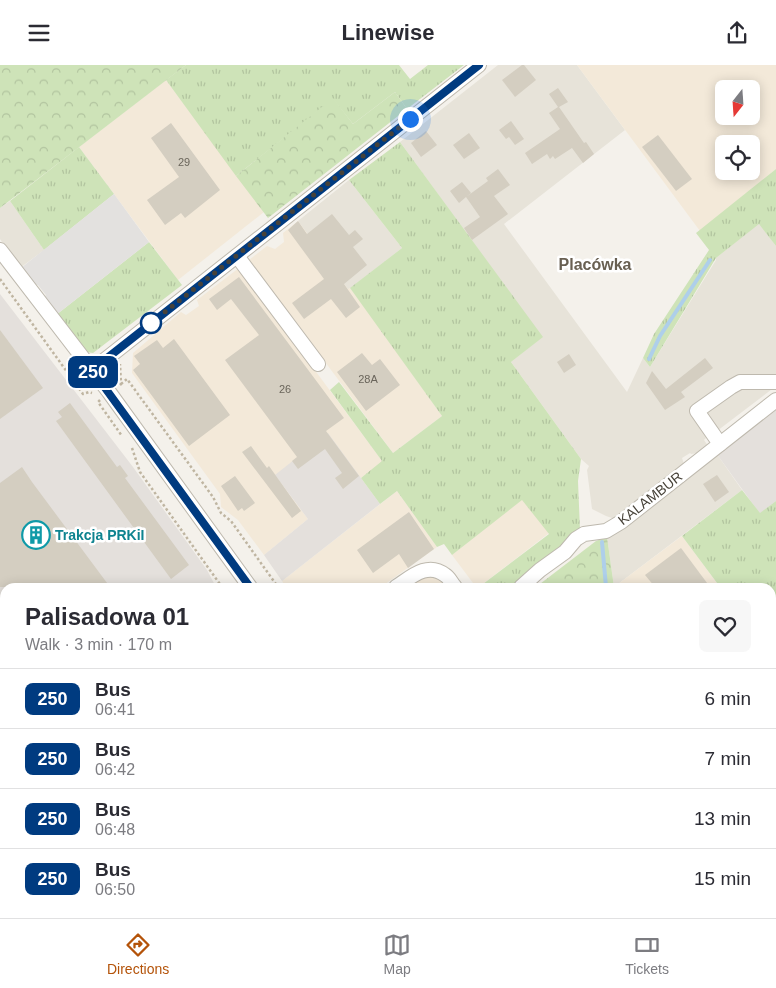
<!DOCTYPE html>
<html lang="en">
<head>
<meta charset="utf-8">
<style>
  :root { --surface:#fff; --page:#f7f7f7; --text:#2b2b33; --muted:#7c7c81; --line:#e1e1e2; --accent:#b45309 }
  body { margin:0; font-family:Arial,sans-serif; background:var(--page); color:var(--text); height:100vh; display:flex; flex-direction:column; font-size:19px; white-space:nowrap }
  * { box-sizing:border-box; margin:0 }
  p { font-size:16px; color:var(--muted) }
  .icon { flex:none; width:28px; height:28px; fill:none; stroke:currentColor; stroke-width:2; stroke-linecap:round; stroke-linejoin:round }
  .map { position:relative; flex:1; overflow:hidden }
  .side { position:absolute; left:0px; top:518px; width:776px; height:336px; display:flex; flex-direction:column; background:var(--surface); border-radius:15px 15px 0 0; box-shadow:0 2px 12px #0003 }
  .side>* { flex:none }
  .badge { padding:0 10px; border-radius:8px; font-size:18px; line-height:32px }
  .needle { width:32px; rotate:197deg }
  .fabs { position:absolute; left:715px; top:15px; display:grid; gap:10px }
  .fabs a { display:grid; place-items:center; width:45px; height:45px; border-radius:8px; background:var(--surface); box-shadow:0 2px 12px #0003; font-size:25px }
  .you { position:absolute; width:25px; height:25px; margin:-12px; border:4px solid #fff; border-radius:50%; background:#1a73e8; box-shadow:0 0 0 8px #1a73e833 }
  .map>.badge { position:absolute; translate:-50% -50%; box-shadow:0 0 0 2px #fff }
  .round { display:grid; place-items:center; flex:none; width:52px; height:52px; border-radius:8px; background:var(--page) }
  .head { display:flex; align-items:center; justify-content:space-between; height:85px; padding:0 25px }
  h1 { font-size:24px; font-weight:600; line-height:38px }
  ul { padding:0; list-style:none }
  li { display:flex; align-items:center; gap:15px; height:60px; padding:0 25px; border-top:1px solid var(--line) }
  li div { flex:1 }
  li b { display:block; font-size:19px }
  li em { font-style:normal }
  li .badge { min-width:55px; font-weight:700; text-align:center }
  header { display:flex; justify-content:space-between; align-items:center; height:65px; padding:0 25px; background:var(--surface); font-size:22px; font-weight:600 }
  .tabs { display:flex; justify-content:space-around; align-items:center; height:70px; border-top:1px solid var(--line); background:var(--surface); font-size:14px; color:var(--muted) }
  .tabs a { display:grid; justify-items:center; gap:2px }
  .tabs .on { color:var(--accent) }
  .map>svg:first-child { display:block }
</style>
</head>
<body>
<header><svg class="icon" aria-label="menu" viewBox="0 0 24 24"><path d="M4 6h16M4 12h16M4 18h16"/></svg>Linewise<svg class="icon" aria-label="share" viewBox="0 0 24 24"><path d="M12 15V3M7 8l5-5 5 5M5 13v7h14v-7"/></svg></header>
<div class="map">
<svg width="776" height="853" viewBox="0 0 776 853">
  <defs>
    <pattern id="grass-tufts" width="24" height="20" patternUnits="userSpaceOnUse" patternTransform="scale(1.25)"><rect width="24" height="20" fill="#cee3b8"/><path d="M3 7l-1-3M5 7V3M7 7l1-3M15 17l-1-3M17 17v-4M19 17l1-3" fill="none" stroke="#b2c49f"/></pattern>
    <pattern id="forest-crowns" width="20" height="18" patternUnits="userSpaceOnUse" patternTransform="scale(1.25)"><rect width="20" height="18" fill="#cee3b8"/><path d="M2 6a3 3 0 1 1 6 0M12 15a3 3 0 1 1 6 0" fill="none" stroke="#b2c49f"/></pattern>
  </defs>
  <rect width="100%" height="100%" fill="#f4f1eb"/>
  <g fill="#e7e3d9">
    <polygon points="498,0 577,0 625,65 504,159 627,327 643,293 650,302 716,195 716,193 759,158 776,181 776,321 717,366 705,368 706,373 704,375 708,381 698,388 691,389 690,388 682,393 684,399 615,454 606,451 592,444 587,405 589,401 581,394 511,297 542,272 400,77"/>
    <polygon points="349,115 402,183 348,225 298,156"/>
    <polygon points="10,136 44,185 20,203 0,174 0,143"/>
    <polygon points="716,388 742,425 614,522 607,472 681,414 685,416 693,409 693,405"/>
  </g>
  <g fill="#f3e9d9" fill-rule="evenodd">
    <path d="M577 0H776V104L700 166ZM724 24H751V51H724ZM724 79H751V106H724Z"/>
    <polygon points="166,15 264,147 178,215 79,82"/>
    <polygon points="298,156 348,224 350,223 372,252 442,351 393,388 249,195 267,181 275,184 284,177 283,168"/>
    <polygon points="239,203 383,397 361,413 359,411 275,410 308,454 264,490 238,455 221,442 220,429 132,308 133,288 181,247 186,250 199,241 197,235"/>
    <polygon points="397,426 437,482 381,522 286,522 282,516"/>
    <polygon points="522,434 549,468 479,522 476,522 452,490"/>
    <polygon points="682,471 720,522 614,522"/>
    <polygon points="437,511 447,522 406,522 420,513"/>
    <polygon points="771,592 776,598 776,680 771,684"/>
  </g>
  <g fill="#e4e0dc">
    <polygon points="0,229 133,402 207,505 216,522 5,522 5,849 448,849 451,853 0,853"/>
    <polygon points="776,342 776,436 760,449 716,388"/>
    <polygon points="328,368 380,439 282,516 264,490 308,454 275,410"/>
  </g>
  <g fill="url(#grass-tufts)">
    <polygon points="186,0 399,0 410,14 428,0 464,0 407,44 395,27 353,59 333,34 236,111 166,15"/>
    <polygon points="400,77 543,272 511,297 581,394 578,416 580,465 517,522 479,522 549,469 522,435 452,490 444,479 437,482 397,426 380,439 361,413 382,396 330,325 339,317 393,388 442,351 350,223 402,183 349,115"/>
    <polygon points="79,82 114,129 44,185 10,136"/>
    <polygon points="776,104 776,181 759,159 716,193 650,302 643,293 654,269 709,185 696,168"/>
    <polygon points="149,177 182,220 93,288 86,287 56,250"/>
    <polygon points="742,425 760,448 776,436 776,598 771,592 771,522 720,522 682,471"/>
  </g>
  <g fill="url(#forest-crowns)">
    <polygon points="0,0 186,0 0,143"/>
    <polygon points="395,27 407,44 268,153 236,111 333,33 353,59"/>
    <polygon points="607,472 614,522 536,522 596,476"/>
  </g>
  <polygon fill="#e3e1df" points="114,129 149,177 56,250 44,233 46,230 38,220 33,219 21,203"/>
  <g fill="none" stroke-linecap="round" stroke-linejoin="round">
    <g stroke="#aecfea" stroke-width="4">
      <polyline points="649,294 660,271 710,195"/>
      <polyline points="602,477 606,522"/>
    </g>
  </g>
  <g fill="#d4cec1">
    <polygon points="522,0 524,0 536,15 515,32 502,15"/>
    <polygon points="558,23 568,37 559,42 584,78 586,77 594,89 583,98 572,83 555,94 553,91 550,94 547,89 532,99 525,88 560,64 549,48 558,42 549,29"/>
    <polygon points="511,56 524,74 515,80 509,72 506,74 499,65"/>
    <polygon points="171,58 220,125 185,153 181,148 165,160 147,135 179,112 151,73"/>
    <polygon points="426,66 437,80 421,92 411,78"/>
    <polygon points="469,68 480,83 464,94 453,80"/>
    <polygon points="658,70 692,114 676,126 642,82"/>
    <polygon points="498,104 510,120 494,131 508,149 472,175 464,163 480,152 466,132 459,138 450,126 462,117 471,128 466,132 488,116 486,113"/>
    <polygon points="332,149 349,170 355,165 363,174 353,182 367,200 344,219 360,242 346,253 331,234 304,254 292,238 324,214 288,165 298,156 307,169"/>
    <polygon points="239,212 344,353 326,366 359,411 343,424 335,413 342,408 325,384 298,404 292,396 297,392 225,295 259,270 231,234 217,245 209,234"/>
    <polygon points="0,265 43,323 0,354"/>
    <polygon points="174,274 230,350 189,381 133,305 140,299 134,291 157,275 163,283"/>
    <polygon points="362,288 372,300 380,294 400,320 366,346 337,307"/>
    <polygon points="569,289 576,300 564,308 557,297"/>
    <polygon points="705,293 713,303 681,327 685,332 665,345 646,318 652,306 666,324"/>
    <polygon points="70,338 117,402 120,400 128,411 125,413 189,500 171,514 56,356 62,352 58,347"/>
    <polygon points="251,381 267,403 269,401 301,446 292,453 242,387"/>
    <polygon points="22,402 32,417 110,522 0,522 0,418"/>
    <polygon points="717,410 729,427 715,437 703,419"/>
    <polygon points="235,411 255,438 244,446 242,443 238,446 221,421"/>
    <polygon points="409,447 434,484 408,503 399,489 373,508 357,485"/>
    <polygon points="681,483 710,522 655,522 645,510"/>
  </g>
  <g fill="none" stroke-linecap="round" stroke-linejoin="round">
    <defs>
      <g id="minor">
        <polyline points="0,185 109,327 250,522"/>
        <polyline points="237,191 318,299"/>
        <polyline points="92,305 479,0"/>
        <polyline points="720,379 697,346 731,322 740,317 776,317"/>
        <path d="M396 522C410 513 427 496 445 510 449 512 452 519 455 522"/>
        <polyline points="521,522 540,505 565,487 576,474 584,469 606,466 621,457 776,335"/>
        <polyline points="771,741 776,738"/>
        <polyline points="259,849 262,853"/>
        <polyline points="477,849 479,853"/>
        <polyline points="498,849 502,853"/>
        <polyline points="619,853 625,849"/>
      </g>
    </defs>
    <use href="#minor" stroke="#beb9ae" stroke-width="16"/>
    <g stroke="#bfb5a1" stroke-width="2.5" stroke-dasharray="2.5 2.5" stroke-linecap="butt">
      <polyline points="0,214 83,329 89,327 92,328"/>
      <polyline points="121,319 127,314 213,432 221,448 231,456 278,522"/>
      <polyline points="120,320 121,319 120,299"/>
      <polyline points="100,335 98,337 122,371"/>
      <polyline points="132,383 140,407 222,522"/>
      <polyline points="450,849 453,853"/>
      <polyline points="523,849 526,853"/>
    </g>
    <use href="#minor" stroke="#fff" stroke-width="14"/>
  </g>
  <g fill="none" stroke-linecap="round" stroke-linejoin="round">
    <defs>
      <polyline id="line" points="250,522 92,305 479,0"/>
    </defs>
    <use href="#line" stroke="#fff" stroke-width="11"/>
    <use href="#line" stroke="#003b80" stroke-width="8"/>
    <polyline stroke="#474239" stroke-width="5" stroke-dasharray="0 9" points="151,258 410,54"/>
  </g>
  <defs>
    <symbol id="building-ring" viewBox="-11 -11 22 22"><circle r="9.5" fill="#fff" stroke="#0f9aa8" stroke-width="1.5"/><path d="M-4-6H4V6H1V3H-1V6H-4ZM-2.5-4.3h1.7v1.8h-1.7ZM.8-4.3h1.7v1.8H.8ZM-2.5-1h1.7V.8h-1.7ZM.8-1h1.7V.8H.8Z" fill="#0f9aa8"/></symbol>
  </defs>
  <g fill-rule="evenodd">
    <use href="#building-ring" x="20" y="454" width="32" height="32"/>
  </g>
  <circle fill="#fff" stroke="#003b80" stroke-width="2.5" cx="151" cy="258" r="10"/>
  <g text-anchor="middle" stroke-width="5" stroke-linejoin="round" paint-order="stroke">
    <g font-size="11" fill="#6a655b">
      <text x="184" y="101">29</text>
      <text x="368" y="318">28A</text>
      <text x="285" y="328">26</text>
    </g>
    <g font-size="14" fill="#474239" stroke="#fff">
      <text transform="translate(650 433) rotate(-38)" y="5">KALAMBUR</text>
    </g>
    <g font-size="14" font-weight="bold" fill="#0d838f" stroke="#fff" text-anchor="start">
      <text x="55" y="475">Trakcja PRKiI</text>
    </g>
    <g font-size="16" font-weight="bold" fill="#696052" stroke="#fff">
      <text x="595" y="205">Placówka</text>
    </g>
  </g>
</svg>
<div class="fabs">
<a><svg class="needle" viewBox="-14 -14 28 28"><path d="M0-13l5 13h-10z" fill="#e53935"/><path d="M0 13l5-13h-10z" fill="#7c7c81"/></svg></a>
<a><svg class="icon" aria-label="locate" viewBox="0 0 24 24"><circle cx="12" cy="12" r="6"/><path d="M12 2v4M12 18v4M2 12h4M18 12h4"/></svg></a>
</div>
<div class="you" style="left:410px;top:54px"></div>
<b class="badge" style="left:93px;top:307px;background:#003b80;color:#fff">250</b>
<section class="side">
<div class="head"><div><h1>Palisadowa 01</h1><p>Walk · 3 min · 170 m</p></div><a class="round"><svg class="icon" aria-label="heart" viewBox="0 0 24 24"><path d="M12 20l-8-8c-3-5 5-10 8-4 3-6 11-1 8 4z"/></svg></a></div>
<ul>
<li><span class="badge" style="background:#003b80;color:#fff">250</span><div><b>Bus</b><p>06:41</p></div><em>6 min</em></li>
<li><span class="badge" style="background:#003b80;color:#fff">250</span><div><b>Bus</b><p>06:42</p></div><em>7 min</em></li>
<li><span class="badge" style="background:#003b80;color:#fff">250</span><div><b>Bus</b><p>06:48</p></div><em>13 min</em></li>
<li><span class="badge" style="background:#003b80;color:#fff">250</span><div><b>Bus</b><p>06:50</p></div><em>15 min</em></li>
</ul>
</section>
</div>
<nav class="tabs">
<a class="on"><svg class="icon" aria-label="directions" viewBox="0 0 24 24"><path d="M12 3l9 9-9 9-9-9zM9 14v-3h6M13 9l2 2-2 2"/></svg>Directions</a>
<a><svg class="icon" aria-label="map" viewBox="0 0 24 24"><path d="M3 6l6-2 6 2 6-2v14l-6 2-6-2-6 2zM9 4v14M15 6v14"/></svg>Map</a>
<a><svg class="icon" aria-label="tickets" viewBox="0 0 24 24"><path d="M3 7h18v10H3zM15 7v10"/></svg>Tickets</a>
</nav>
</body>
</html>
